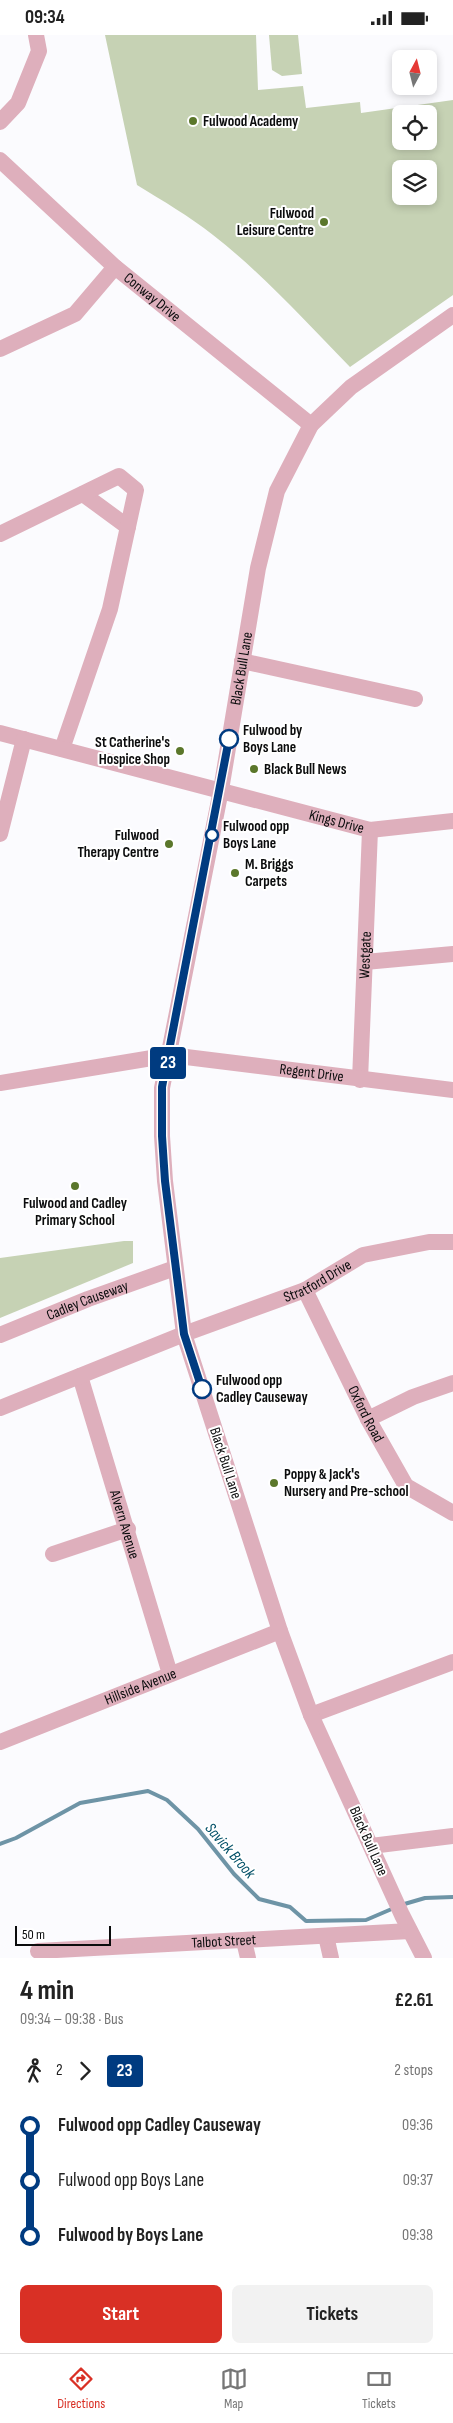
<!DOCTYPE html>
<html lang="en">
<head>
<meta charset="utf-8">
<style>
  :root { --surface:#fff; --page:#f2f2f2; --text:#222; --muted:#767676; --line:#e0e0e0; --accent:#d93025 }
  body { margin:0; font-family:"Sofia Sans Condensed",sans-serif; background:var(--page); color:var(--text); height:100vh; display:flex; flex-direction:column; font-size:19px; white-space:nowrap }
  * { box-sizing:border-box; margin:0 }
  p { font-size:16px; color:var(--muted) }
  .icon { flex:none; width:28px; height:28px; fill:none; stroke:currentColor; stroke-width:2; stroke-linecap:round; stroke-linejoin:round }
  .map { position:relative; height:1923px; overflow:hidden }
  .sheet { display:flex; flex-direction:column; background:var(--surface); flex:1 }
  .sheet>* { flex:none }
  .badge { padding:0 10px; border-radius:4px; font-size:18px; line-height:32px }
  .needle { width:32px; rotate:7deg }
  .controls { position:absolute; left:392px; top:15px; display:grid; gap:10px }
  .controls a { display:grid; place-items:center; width:45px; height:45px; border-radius:8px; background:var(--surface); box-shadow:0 2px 8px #0003; font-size:25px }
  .scale { position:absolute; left:15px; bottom:12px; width:96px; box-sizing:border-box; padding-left:5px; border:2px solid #0b0c0d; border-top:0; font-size:14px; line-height:18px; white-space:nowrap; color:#0b0c0d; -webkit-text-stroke:4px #fff; paint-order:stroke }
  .map>.badge { position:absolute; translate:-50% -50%; box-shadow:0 0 0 2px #fff }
  .legs { display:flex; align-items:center; gap:8px; height:55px; padding:0 20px; font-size:16px }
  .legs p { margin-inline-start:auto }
  .headline { display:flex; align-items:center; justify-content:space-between; height:85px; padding:0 20px }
  h1 { font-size:28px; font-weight:700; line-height:38px }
  .action { display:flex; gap:10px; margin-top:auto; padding:10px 20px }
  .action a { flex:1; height:58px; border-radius:8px; background:var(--accent); color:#fff; font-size:20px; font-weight:700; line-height:58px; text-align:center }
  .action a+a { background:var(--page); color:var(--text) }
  ul { padding:0 20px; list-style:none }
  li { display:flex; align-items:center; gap:18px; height:55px; font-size:19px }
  li i { display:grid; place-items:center; width:8px; height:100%; margin:0 6px; background:currentColor }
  li i::after { content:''; width:12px; height:12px; margin:-6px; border:4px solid; border-radius:50%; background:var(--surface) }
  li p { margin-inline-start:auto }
  li:first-child i { background:linear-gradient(#0000 50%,currentColor 0) }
  li:last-child i { background:linear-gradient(currentColor 50%,#0000 0) }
  .status { display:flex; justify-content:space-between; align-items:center; height:35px; padding:0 25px; background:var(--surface); direction:ltr }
  .status svg { height:14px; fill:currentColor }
  .dock { display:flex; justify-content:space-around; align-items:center; height:70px; border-top:1px solid var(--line); background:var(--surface); font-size:14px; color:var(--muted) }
  .dock a { display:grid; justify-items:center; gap:2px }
  .dock .on { color:var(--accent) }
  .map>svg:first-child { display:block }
</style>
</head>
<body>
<div class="status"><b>09:34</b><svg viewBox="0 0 49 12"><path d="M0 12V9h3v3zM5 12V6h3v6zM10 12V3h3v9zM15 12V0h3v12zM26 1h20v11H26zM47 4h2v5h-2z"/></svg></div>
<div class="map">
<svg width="453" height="1923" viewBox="0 0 453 1923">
  <rect width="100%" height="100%" fill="#fbfbfe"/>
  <g fill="#c6d2b4" fill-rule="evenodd">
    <path d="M105 0H256L258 55 303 51 306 73 360 67 361 78 453 65V260L350 332C306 287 263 239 213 200 189 181 163 166 137 150ZM401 79H429V106H401ZM401 134H429V161H401Z"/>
    <polygon points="269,0 298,0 302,39 282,41 272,35"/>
    <polygon points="124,1206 133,1206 133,1228 0,1283 0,1223"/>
  </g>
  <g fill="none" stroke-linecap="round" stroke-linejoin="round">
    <g stroke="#6e94a6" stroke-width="4">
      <polyline points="0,1809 16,1803 80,1768 148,1756 167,1765 198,1794 234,1839 259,1864 290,1872 306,1886 366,1885 394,1873"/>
      <polyline points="401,1870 425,1863 453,1862"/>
    </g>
    <g stroke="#deafbc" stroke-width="16">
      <polyline points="0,87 18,68 39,16 36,0"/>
      <path id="s1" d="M0 125 115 232 311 390"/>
      <polyline points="0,314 75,279 115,232"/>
      <polyline points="83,459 128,492"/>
      <polyline points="0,499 119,441 136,455 110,574 62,714"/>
      <polyline points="242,626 415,664"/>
      <path id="s2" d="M0 698 370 795 453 786"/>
      <polyline points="0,799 24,704"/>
      <polyline points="365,927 453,919"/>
      <path id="s3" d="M360 1045 370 795"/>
      <path id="s4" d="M0 1048 170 1020 453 1055"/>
      <path id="s5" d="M305 1255 368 1384 406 1451 453 1478"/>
      <path id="s6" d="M0 1300 88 1264 175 1233"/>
      <path id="s7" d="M80 1341 170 1639"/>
      <path id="s8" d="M0 1373 184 1299 305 1255 363 1220 429 1207H453"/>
      <polyline points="368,1384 413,1362 453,1348"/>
      <polyline points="53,1519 128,1494"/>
      <polyline points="311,1680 453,1627"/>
      <path id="s9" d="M0 1707 280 1596"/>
      <polyline points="371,1811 453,1801"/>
      <polyline points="326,1901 331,1923"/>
      <polyline points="244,1906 248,1923"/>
      <path id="s10" d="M38 1916 410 1896"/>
      <path id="s11" d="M424 1923 402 1880 311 1680 280 1596 184 1299 165 1146 162 1101V1053L221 755 258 533 277 456 311 390 351 352 453 280"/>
    </g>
  </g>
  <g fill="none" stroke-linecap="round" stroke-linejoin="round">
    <defs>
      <polyline id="line-1" points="202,1354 184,1299 178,1250 165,1146 162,1101 162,1052 229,704"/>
    </defs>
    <use href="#line-1" stroke="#fff" stroke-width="11"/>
    <use href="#line-1" stroke="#003b80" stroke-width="8"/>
  </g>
  <g fill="#5b772b" stroke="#fff" stroke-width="2">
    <circle cx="193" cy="86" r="5"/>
    <circle cx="324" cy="187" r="5"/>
    <circle cx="180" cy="716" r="5"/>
    <circle cx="254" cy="734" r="5"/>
    <circle cx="169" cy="809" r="5"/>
    <circle cx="235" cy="838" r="5"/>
    <circle cx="75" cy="1151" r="5"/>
    <circle cx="274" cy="1448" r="5"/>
  </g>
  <g fill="#fff" stroke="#003b80" stroke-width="2.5">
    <circle cx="229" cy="704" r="9"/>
    <circle cx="212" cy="800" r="6"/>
    <circle cx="202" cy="1354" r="9"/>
  </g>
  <g text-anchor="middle" stroke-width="4" stroke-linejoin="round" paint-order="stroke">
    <g font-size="15" font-weight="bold" fill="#0b0c0d" stroke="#fff" text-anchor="start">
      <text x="203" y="91">Fulwood Academy</text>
      <text x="314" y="183" text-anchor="end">Fulwood<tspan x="314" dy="17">Leisure Centre</tspan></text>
      <text x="170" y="712" text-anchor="end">St Catherine's<tspan x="170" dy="17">Hospice Shop</tspan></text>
      <text x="264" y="739">Black Bull News</text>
      <text x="159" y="805" text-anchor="end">Fulwood<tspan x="159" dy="17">Therapy Centre</tspan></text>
      <text x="245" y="834">M. Briggs<tspan x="245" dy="17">Carpets</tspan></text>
      <text x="75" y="1173" text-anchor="middle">Fulwood and Cadley<tspan x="75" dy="17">Primary School</tspan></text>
      <text x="284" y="1444">Poppy &amp; Jack's<tspan x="284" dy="17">Nursery and Pre-school</tspan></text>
    </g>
    <g font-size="15" fill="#0b0c0d" stroke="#fff">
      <text dy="5" stroke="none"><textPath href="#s1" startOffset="205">Conway Drive</textPath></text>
      <text dy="5" stroke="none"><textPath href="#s11" startOffset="1344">Black Bull Lane</textPath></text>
      <text dy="5" stroke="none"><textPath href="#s2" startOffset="348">Kings Drive</textPath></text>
      <text dy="5" stroke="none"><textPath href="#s3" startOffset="125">Westgate</textPath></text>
      <text dy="5" stroke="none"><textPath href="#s4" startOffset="315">Regent Drive</textPath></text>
      <text dy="5" stroke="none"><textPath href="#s8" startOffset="342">Stratford Drive</textPath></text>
      <text dy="5" stroke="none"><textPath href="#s6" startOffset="94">Cadley Causeway</textPath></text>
      <text dy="5" stroke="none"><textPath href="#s5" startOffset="138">Oxford Road</textPath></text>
      <text transform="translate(226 1428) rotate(72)" y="5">Black Bull Lane</text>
      <text dy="5" stroke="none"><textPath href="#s7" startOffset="155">Alvern Avenue</textPath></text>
      <text dy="5" stroke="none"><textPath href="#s9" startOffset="151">Hillside Avenue</textPath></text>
      <text transform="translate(369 1806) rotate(66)" y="5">Black Bull Lane</text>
      <text dy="5" stroke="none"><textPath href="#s10" startOffset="186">Talbot Street</textPath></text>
    </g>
    <g font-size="15" font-weight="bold" fill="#0b0c0d" stroke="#fff" text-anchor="start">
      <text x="243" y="700">Fulwood by<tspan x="243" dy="17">Boys Lane</tspan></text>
      <text x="223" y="796">Fulwood opp<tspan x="223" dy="17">Boys Lane</tspan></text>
      <text x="216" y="1350">Fulwood opp<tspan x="216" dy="17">Cadley Causeway</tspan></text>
    </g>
    <g font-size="16" font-style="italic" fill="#014f67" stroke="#fff">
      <text transform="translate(231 1815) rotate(49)" y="6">Savick Brook</text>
    </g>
  </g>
</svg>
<div class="controls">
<a><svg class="needle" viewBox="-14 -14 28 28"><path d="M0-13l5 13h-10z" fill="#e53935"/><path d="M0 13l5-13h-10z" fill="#767676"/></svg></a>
<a><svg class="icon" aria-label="locate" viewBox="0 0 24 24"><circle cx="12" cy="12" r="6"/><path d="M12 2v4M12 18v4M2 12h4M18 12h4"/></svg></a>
<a><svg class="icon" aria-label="layers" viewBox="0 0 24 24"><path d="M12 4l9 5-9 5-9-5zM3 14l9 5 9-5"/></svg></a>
</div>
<div class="scale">50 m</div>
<b class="badge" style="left:168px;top:1028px;background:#003b80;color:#fff">23</b>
</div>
<section class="sheet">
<div class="headline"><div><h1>4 min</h1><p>09:34 – 09:38 · Bus</p></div><b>£2.61</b></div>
<div class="legs"><svg class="icon" aria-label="walk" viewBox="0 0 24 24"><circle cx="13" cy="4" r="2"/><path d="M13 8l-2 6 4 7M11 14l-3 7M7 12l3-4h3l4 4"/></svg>2<svg class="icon" aria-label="forward" viewBox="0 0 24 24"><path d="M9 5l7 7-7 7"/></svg><b class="badge" style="background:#003b80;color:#fff">23</b><p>2 stops</p></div>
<ul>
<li><i style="color:#003b80"></i><b>Fulwood opp Cadley Causeway</b><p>09:36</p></li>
<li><i style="color:#003b80"></i><span>Fulwood opp Boys Lane</span><p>09:37</p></li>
<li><i style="color:#003b80"></i><b>Fulwood by Boys Lane</b><p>09:38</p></li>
</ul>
<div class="action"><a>Start</a><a>Tickets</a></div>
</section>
<nav class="dock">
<a class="on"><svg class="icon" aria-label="directions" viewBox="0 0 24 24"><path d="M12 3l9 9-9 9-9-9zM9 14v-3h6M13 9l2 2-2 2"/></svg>Directions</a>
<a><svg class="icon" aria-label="map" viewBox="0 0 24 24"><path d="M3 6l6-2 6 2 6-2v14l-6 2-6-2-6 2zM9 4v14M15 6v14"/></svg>Map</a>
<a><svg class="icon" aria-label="tickets" viewBox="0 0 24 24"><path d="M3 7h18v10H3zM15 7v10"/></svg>Tickets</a>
</nav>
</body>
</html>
